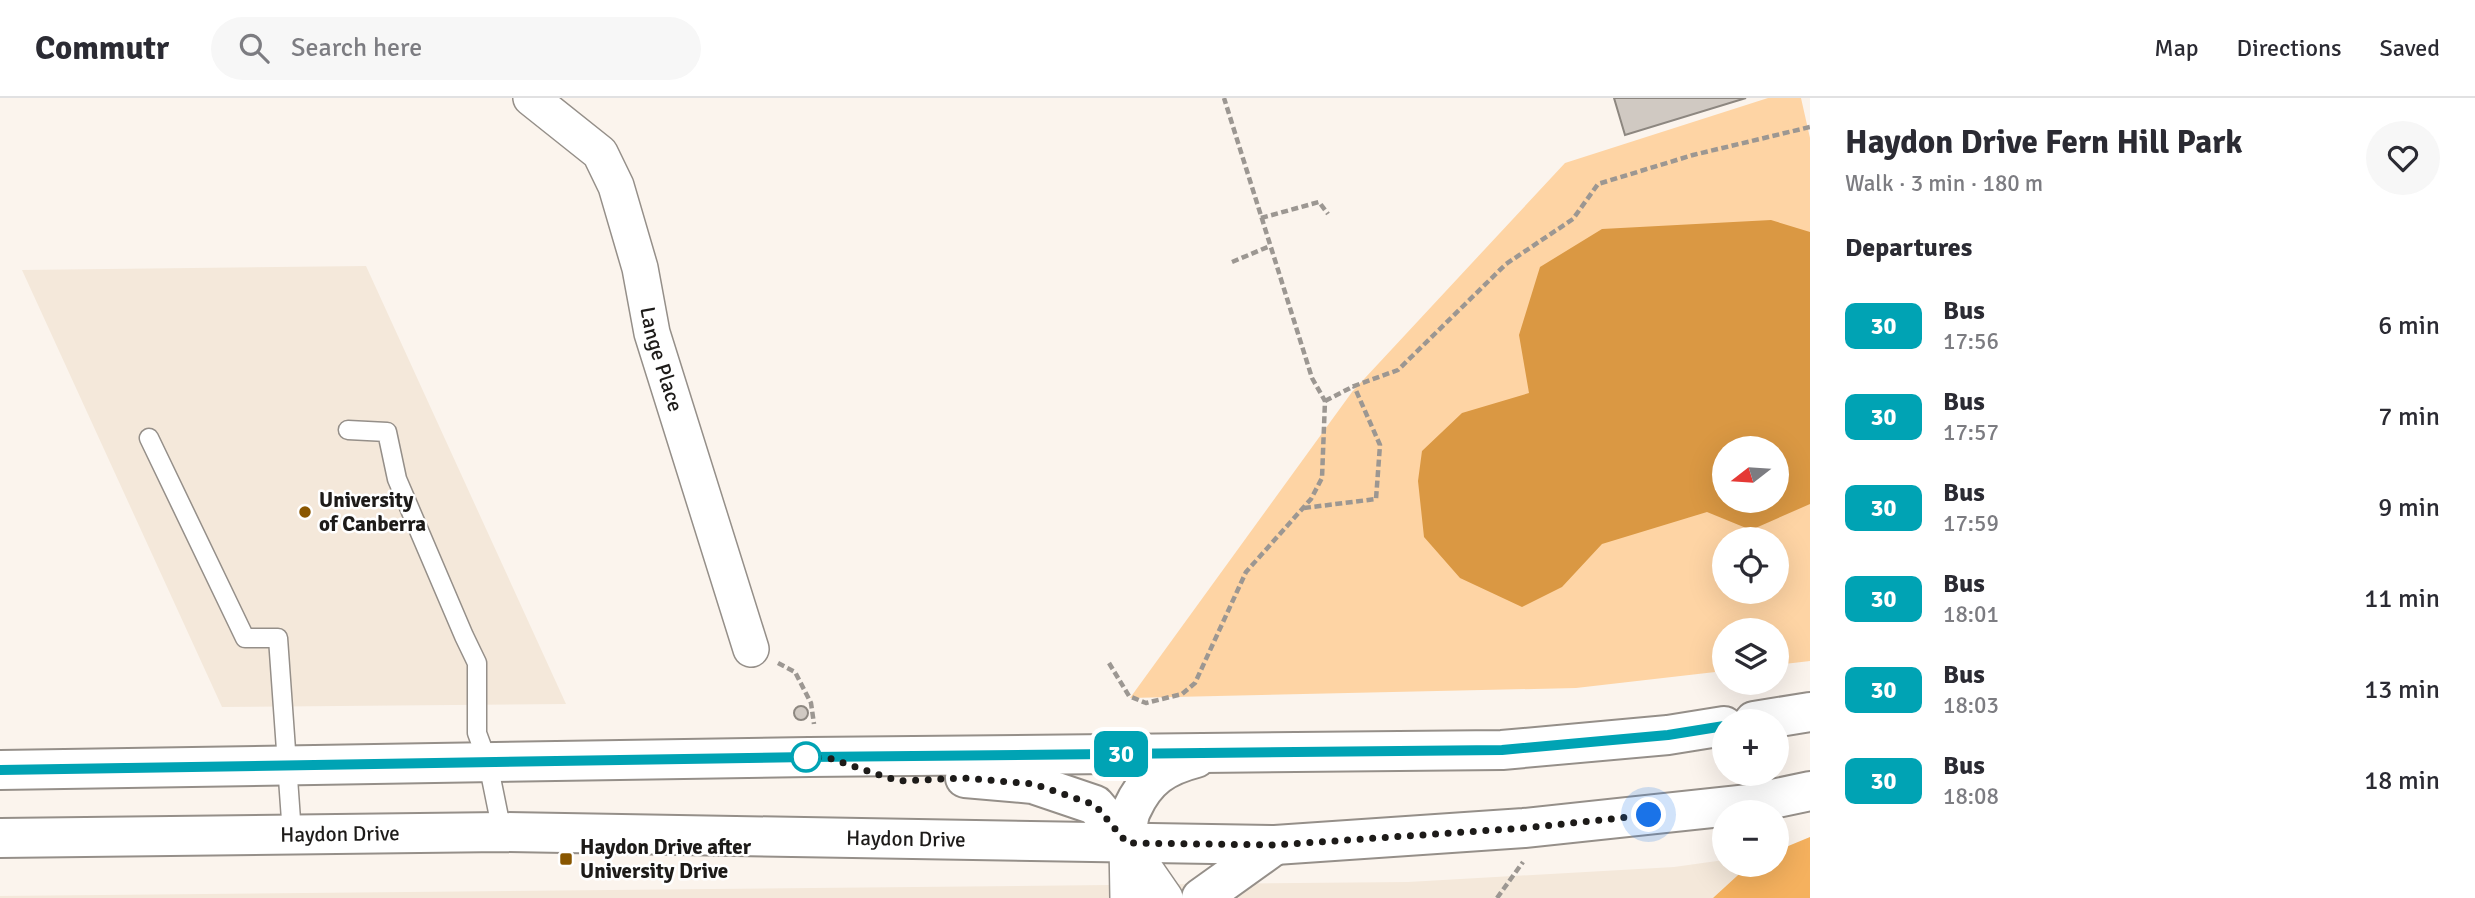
<!DOCTYPE html>
<html lang="en">
<head>
<meta charset="utf-8">
<style>
  :root { --surface:#fff; --page:#f7f7f7; --text:#2b2b33; --muted:#7c7c81; --line:#e1e1e2 }
  body { margin:0; font-family:Signika,sans-serif; background:var(--page); color:var(--text); height:100vh; display:flex; flex-direction:column; font-size:26px; white-space:nowrap }
  * { box-sizing:border-box; margin:0 }
  p { font-size:23px; color:var(--muted) }
  .icon { flex:none; width:38px; height:38px; fill:none; stroke:currentColor; stroke-width:2; stroke-linecap:round; stroke-linejoin:round }
  .map { position:relative; flex:1; overflow:hidden }
  .panel { display:flex; flex-direction:column; background:var(--surface); width:665px }
  .panel>* { flex:none }
  .badge { padding:0 14px; border-radius:10px; font-size:24px; line-height:46px }
  .needle { width:46px; rotate:253deg }
  .controls { position:absolute; left:1712px; top:338px; display:grid; gap:14px }
  .controls a { display:grid; place-items:center; width:77px; height:77px; border-radius:50%; background:var(--surface); box-shadow:0 7px 28px #0002; font-size:35px }
  .you { position:absolute; width:35px; height:35px; margin:-18px; border:5px solid #fff; border-radius:50%; background:#1a73e8; box-shadow:0 0 0 10px #1a73e833 }
  .map>.badge { position:absolute; translate:-50% -50%; box-shadow:0 0 0 4px #fff }
  h2 { padding:0 35px; font-size:26px; line-height:63px }
  .round { display:grid; place-items:center; flex:none; width:74px; height:74px; border-radius:37px; background:var(--page) }
  .head { display:flex; align-items:center; justify-content:space-between; height:119px; padding:0 35px }
  h1 { font-size:33px; font-weight:700; line-height:52px }
  ul { padding:0; list-style:none }
  li { display:flex; align-items:center; gap:21px; height:91px; padding:0 35px }
  li div { flex:1 }
  li b { display:block; font-size:26px }
  li em { font-style:normal }
  li .badge { min-width:77px; font-weight:700; text-align:center }
  header { display:flex; align-items:center; gap:42px; box-sizing:border-box; height:98px; padding:0 35px; background:var(--surface); border-bottom:2px solid var(--line) }
  header strong { font-size:33px }
  nav { display:flex; gap:38px; margin-inline-start:auto; font-size:24px }
  .search { width:490px; height:63px; background:var(--page); display:flex; align-items:center; gap:18px; box-sizing:border-box; padding:0 24px; border-radius:38px; color:var(--muted); font-size:26px }
  main { display:flex; flex:1; min-height:0 }
  .map>svg:first-child { display:block }
</style>
</head>
<body>
<header>
<strong>Commutr</strong>
<div class="search"><svg class="icon" aria-label="search" viewBox="0 0 24 24"><circle cx="10" cy="10" r="6"/><path d="M15 15l6 6"/></svg>Search here</div>
<nav><a>Map</a><a>Directions</a><a>Saved</a></nav>
</header>
<main>
<div class="map">
<svg width="1810" height="800" viewBox="0 0 1810 800">
  <rect width="100%" height="100%" fill="#fbf4ed"/>
  <g fill="#f4e8da">
    <polygon points="366,168 566,606 222,609 22,172"/>
    <polygon points="1810,750 1810,800 0,800 0,798 1408,784 1674,769 1724,762 1724,766 1776,766"/>
  </g>
  <path fill="#fed4a4" fill-rule="evenodd" d="M1768 0H1801L1810 40V563L1776 567V532H1724V573L1576 590 1130 600 1352 294 1565 65ZM1724 350H1776V402H1724ZM1724 441H1776V494H1724Z"/>
  <polygon fill="#f5b15e" points="1810,739 1810,800 1713,800 1749,767 1776,766 1776,753"/>
  <path fill="#da9843" fill-rule="evenodd" d="M1771 122 1810 134V406L1751 432 1707 414 1602 446 1562 489 1522 509 1460 480 1424 439 1418 383 1422 353 1462 315 1529 295 1519 237 1540 169 1602 131ZM1724 350H1776V402H1724Z"/>
  <g fill="#d0c9c2" stroke="#8d8780" stroke-width="2">
    <polygon points="1614,0 1746,0 1625,37"/>
    <circle cx="801" cy="615" r="7"/>
  </g>
  <g fill="none" stroke-linecap="round" stroke-linejoin="round">
    <defs>
      <g id="lane">
        <polyline points="348,332 387,334 397,381 464,538 477,565 477,635 488,665 502,734"/>
        <polyline points="149,340 245,540 278,540 292,736"/>
      </g>
      <g id="street">
        <path id="s1" d="M531 0 600 55 616 88 640 170 652 235 751 551"/>
        <polyline points="1127,745 1165,800"/>
        <polyline points="1127,745 1128,800"/>
      </g>
      <g id="secondary">
        <polyline points="1754,623 1810,614"/>
        <polyline points="0,672 809,659 1502,652 1668,637 1724,628"/>
        <polyline points="965,680 1033,686 1095,707 1127,745"/>
        <path id="s2" d="M0 740 502 734 1275 747 1524 730 1749 706 1810 693"/>
        <path d="M1127 745C1128 734 1127 720 1132 711 1146 680 1165 668 1196 660"/>
        <polyline points="1201,800 1275,747"/>
      </g>
    </defs>
    <use href="#lane" stroke="#958f89" stroke-width="21"/>
    <use href="#street" stroke="#958f89" stroke-width="38"/>
    <use href="#secondary" stroke="#958f89" stroke-width="42"/>
    <g stroke="#9c9792" stroke-width="4.5" stroke-dasharray="7 3.5" stroke-linecap="butt">
      <polyline points="1261,120 1319,104 1328,116"/>
      <polyline points="1232,164 1270,148"/>
      <polyline points="1325,303 1354,288 1398,272 1506,166 1573,121 1598,86 1693,57 1810,29"/>
      <polyline points="1304,410 1376,401 1380,347 1354,288"/>
      <polyline points="778,565 795,574 811,605 814,626"/>
      <polyline points="1109,565 1129,598 1146,605 1182,596 1195,585 1246,474 1311,401 1322,380 1325,303 1312,280 1224,0"/>
      <polyline points="1497,800 1523,764"/>
    </g>
    <use href="#lane" stroke="#fff" stroke-width="18"/>
    <use href="#street" stroke="#fff" stroke-width="35"/>
    <use href="#secondary" stroke="#fff" stroke-width="38"/>
  </g>
  <g fill="none" stroke-linecap="round" stroke-linejoin="round">
    <defs>
      <polyline id="line" points="0,672 809,659 1502,652 1668,637 1724,628"/>
    </defs>
    <use href="#line" stroke="#fff" stroke-width="16"/>
    <use href="#line" stroke="#00a3b4" stroke-width="10"/>
    <polyline stroke="#1d1b19" stroke-width="7" stroke-dasharray="0 12.6" points="806,659 829,660 898,683 964,680 1034,686 1095,707 1127,745 1275,747 1524,730 1649,717"/>
  </g>
  <g fill="#895600" stroke="#fff" stroke-width="2.5">
    <circle cx="305" cy="414" r="7"/>
    <rect x="559" y="754" width="14" height="14" rx="3.5"/>
  </g>
  <circle fill="#fff" stroke="#00a3b4" stroke-width="3.5" cx="806" cy="659" r="14"/>
  <g text-anchor="middle" stroke-width="5" stroke-linejoin="round" paint-order="stroke">
    <g font-size="21" fill="#1d1b19" stroke="#fff">
      <text dy="7" stroke="none"><textPath href="#s1" startOffset="304">Lange Place</textPath></text>
      <text dy="7" stroke="none"><textPath href="#s2" startOffset="340">Haydon Drive</textPath></text>
      <text dy="7" stroke="none"><textPath href="#s2" startOffset="906">Haydon Drive</textPath></text>
    </g>
    <g font-size="21" font-weight="bold" fill="#1d1b19" stroke="#fff" text-anchor="start">
      <text x="319" y="409">University<tspan x="319" dy="24">of Canberra</tspan></text>
      <text x="580" y="756">Haydon Drive after<tspan x="580" dy="24">University Drive</tspan></text>
    </g>
  </g>
</svg>
<div class="controls">
<a><svg class="needle" viewBox="-14 -14 28 28"><path d="M0-13l5 13h-10z" fill="#e53935"/><path d="M0 13l5-13h-10z" fill="#7c7c81"/></svg></a>
<a><svg class="icon" aria-label="locate" viewBox="0 0 24 24"><circle cx="12" cy="12" r="6"/><path d="M12 2v4M12 18v4M2 12h4M18 12h4"/></svg></a>
<a><svg class="icon" aria-label="layers" viewBox="0 0 24 24"><path d="M12 4l9 5-9 5-9-5zM3 14l9 5 9-5"/></svg></a>
<a>+</a>
<a>−</a>
</div>
<div class="you" style="left:1649px;top:717px"></div>
<b class="badge" style="left:1121px;top:656px;background:#00a3b4;color:#fff">30</b>
</div>
<section class="panel">
<div class="head"><div><h1>Haydon Drive Fern Hill Park</h1><p>Walk · 3 min · 180 m</p></div><a class="round"><svg class="icon" aria-label="heart" viewBox="0 0 24 24"><path d="M12 20l-8-8c-3-5 5-10 8-4 3-6 11-1 8 4z"/></svg></a></div>
<h2>Departures</h2>
<ul>
<li><span class="badge" style="background:#00a3b4;color:#fff">30</span><div><b>Bus</b><p>17:56</p></div><em>6 min</em></li>
<li><span class="badge" style="background:#00a3b4;color:#fff">30</span><div><b>Bus</b><p>17:57</p></div><em>7 min</em></li>
<li><span class="badge" style="background:#00a3b4;color:#fff">30</span><div><b>Bus</b><p>17:59</p></div><em>9 min</em></li>
<li><span class="badge" style="background:#00a3b4;color:#fff">30</span><div><b>Bus</b><p>18:01</p></div><em>11 min</em></li>
<li><span class="badge" style="background:#00a3b4;color:#fff">30</span><div><b>Bus</b><p>18:03</p></div><em>13 min</em></li>
<li><span class="badge" style="background:#00a3b4;color:#fff">30</span><div><b>Bus</b><p>18:08</p></div><em>18 min</em></li>
</ul>
</section>
</main>
</body>
</html>
